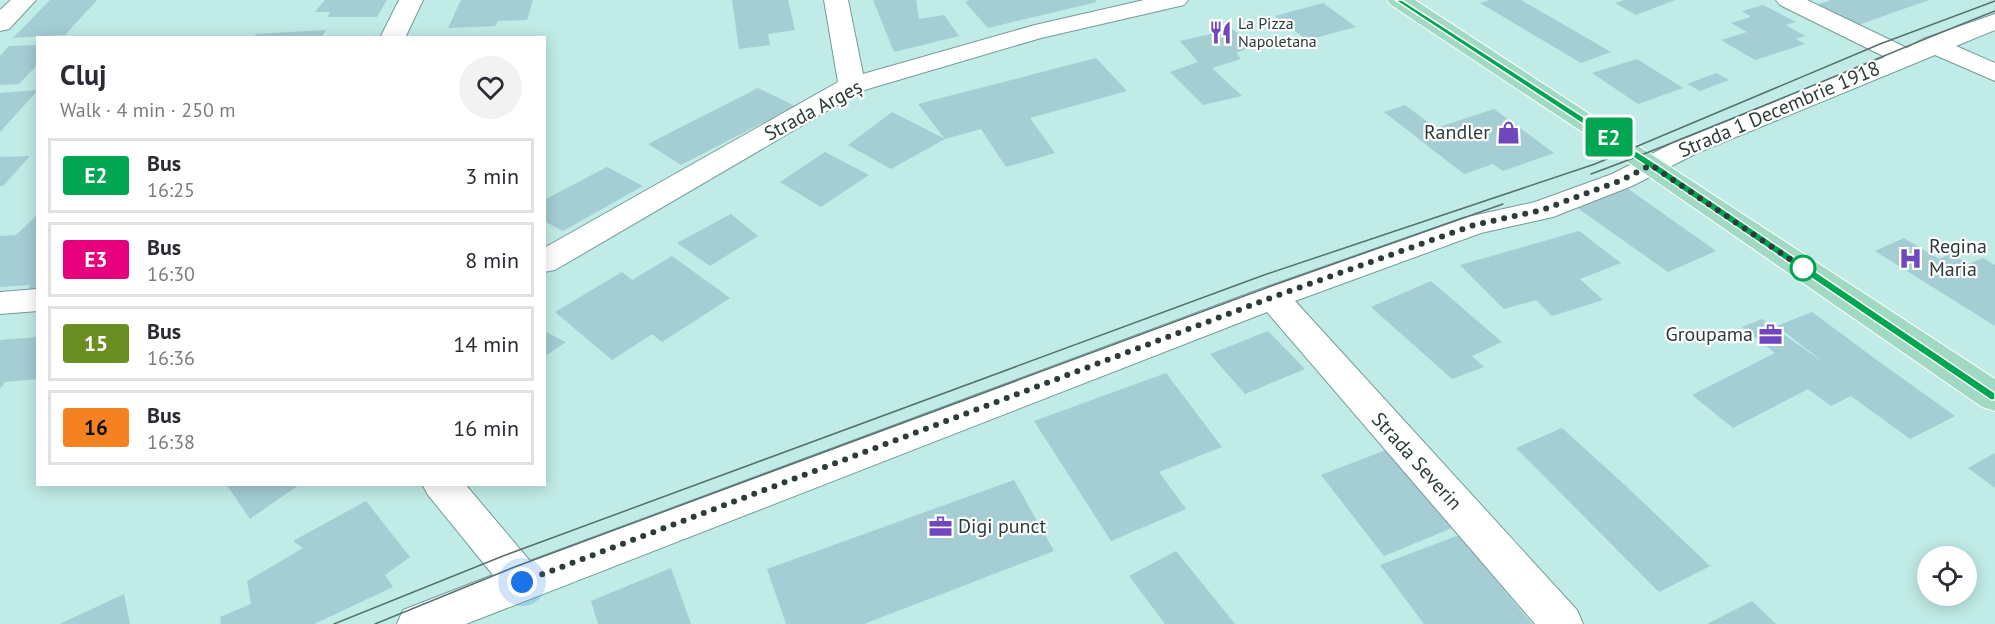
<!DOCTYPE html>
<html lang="en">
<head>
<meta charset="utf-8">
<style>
  :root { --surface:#fff; --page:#f2f2f3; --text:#2b2b33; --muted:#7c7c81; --line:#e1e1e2 }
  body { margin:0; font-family:"PT Sans",sans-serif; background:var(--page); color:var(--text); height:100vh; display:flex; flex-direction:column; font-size:22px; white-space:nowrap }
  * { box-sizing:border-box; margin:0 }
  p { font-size:20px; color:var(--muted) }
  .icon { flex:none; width:33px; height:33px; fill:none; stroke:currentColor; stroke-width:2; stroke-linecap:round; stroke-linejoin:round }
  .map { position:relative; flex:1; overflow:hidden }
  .sheet { position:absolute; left:36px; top:36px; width:510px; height:450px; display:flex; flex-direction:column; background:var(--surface); border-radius:0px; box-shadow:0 3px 15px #0003 }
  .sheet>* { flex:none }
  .badge { padding:0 12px; border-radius:4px; font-size:21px; line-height:39px }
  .tools { position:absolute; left:1917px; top:546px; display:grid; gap:12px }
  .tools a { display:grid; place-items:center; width:60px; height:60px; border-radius:50%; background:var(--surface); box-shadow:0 3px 15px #0003; font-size:30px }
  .you { position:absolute; width:30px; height:30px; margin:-15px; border:4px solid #fff; border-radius:50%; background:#1a73e8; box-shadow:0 0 0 9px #1a73e833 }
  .map>.badge { position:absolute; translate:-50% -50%; box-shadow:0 0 0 3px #fff }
  .round { display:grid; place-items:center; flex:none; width:63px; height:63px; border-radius:32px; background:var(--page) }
  .overview { display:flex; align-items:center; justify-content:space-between; height:102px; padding:0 24px }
  h1 { font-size:28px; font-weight:700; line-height:45px }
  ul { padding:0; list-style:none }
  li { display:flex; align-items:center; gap:18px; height:75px; margin:0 12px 9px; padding:0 12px; border:3px solid var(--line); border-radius:0px }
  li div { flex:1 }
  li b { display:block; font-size:22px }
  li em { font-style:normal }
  li .badge { min-width:66px; font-weight:700; text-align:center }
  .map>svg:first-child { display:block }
</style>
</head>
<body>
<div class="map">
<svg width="1995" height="624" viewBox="0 0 1995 624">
  <rect width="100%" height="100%" fill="#c0ebe6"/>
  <g fill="#a4cdd4">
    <polygon points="50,0 97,0 65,35 13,38"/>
    <polygon points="325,0 387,0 377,17 327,17 331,12 315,12"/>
    <polygon points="461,0 533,0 527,20 498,21 495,26 448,28"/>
    <polygon points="732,0 788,0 795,30 768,34 770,45 739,49"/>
    <polygon points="873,0 916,0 919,19 944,15 959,36 894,52"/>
    <polygon points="969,0 1095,0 1097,2 988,28 965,2"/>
    <polygon points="1490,0 1521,0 1611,52 1581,63 1480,3"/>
    <polygon points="1624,0 1675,0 1636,15 1615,3"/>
    <polygon points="1831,0 1929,0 1858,25 1817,5"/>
    <polygon points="1323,3 1356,27 1307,40 1275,16"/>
    <polygon points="1763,5 1796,22 1786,25 1805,36 1796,39 1805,44 1755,60 1721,40 1747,32 1731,23 1751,17 1742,11"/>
    <polygon points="1232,29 1254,46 1236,53 1241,59 1212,68 1242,96 1203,105 1170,72 1198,62 1180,41"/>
    <polygon points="326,30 321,38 253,38 256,34"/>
    <polygon points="38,45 38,64 19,84 0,85 0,56 9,46"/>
    <polygon points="1096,58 1127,91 1030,118 1055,153 1006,167 981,129 945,139 891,169 848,145 892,112 945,139 918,104"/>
    <polygon points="1637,59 1683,88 1638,104 1592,73"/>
    <polygon points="1716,73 1729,80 1700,91 1687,84"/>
    <polygon points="758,88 795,106 681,165 648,144"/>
    <polygon points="38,90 0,132 0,93"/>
    <polygon points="1405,105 1436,128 1494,109 1554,153 1503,171 1493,164 1464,174 1384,112"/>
    <polygon points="825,152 869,175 821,207 780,182"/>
    <polygon points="30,156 3,186 0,186 0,157"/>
    <polygon points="607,167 643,186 563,231 544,221 544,200"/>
    <polygon points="1627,188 1716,251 1668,272 1576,207"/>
    <polygon points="38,214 38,293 24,295 30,285 0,287 0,236 16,235"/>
    <polygon points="731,214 758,236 710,266 677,243"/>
    <polygon points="1579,231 1621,263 1580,279 1603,300 1552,316 1536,300 1504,309 1460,265"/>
    <polygon points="1904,238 1939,259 1951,253 1968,264 1983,258 1995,265 1995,326 1875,251"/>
    <polygon points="672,256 730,298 662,342 652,334 612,360 555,312 622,272 632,280"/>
    <polygon points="1431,281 1502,342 1472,356 1484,367 1452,379 1371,307"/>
    <polygon points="1812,312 1874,358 1955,416 1910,439 1851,396 1831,406 1808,389 1733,428 1692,395 1775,353 1742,327 1762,319 1827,365 1777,326"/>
    <polygon points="544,331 566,342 544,357"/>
    <polygon points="1268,331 1305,369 1245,394 1210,354"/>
    <polygon points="38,337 38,379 5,382 0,389 0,340"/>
    <polygon points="1166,373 1222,447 1159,472 1186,509 1111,541 1034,421"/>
    <polygon points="1562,428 1627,487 1710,566 1659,592 1516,448"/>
    <polygon points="1386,450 1452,528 1384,556 1321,475"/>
    <polygon points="1995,453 1995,488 1968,468"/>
    <polygon points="1014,480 1054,551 864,624 786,624 767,569"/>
    <polygon points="226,484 300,484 250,519"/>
    <polygon points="366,501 410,557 385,575 393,587 314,624 221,624 220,617 251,604 247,581 303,548 293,541"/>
    <polygon points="1459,535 1532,624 1424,624 1380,565"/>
    <polygon points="1176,551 1235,624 1165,624 1129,576"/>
    <polygon points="671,568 691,624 598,624 591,601"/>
    <polygon points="124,594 130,624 60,624"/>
    <polygon points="1752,601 1776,624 1707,624"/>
  </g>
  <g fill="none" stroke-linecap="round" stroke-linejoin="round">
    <defs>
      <g id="minor">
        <polygon points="11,0 36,0 9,29 0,31 0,10"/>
        <polygon points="399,0 423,0 405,38 380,38"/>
        <polygon points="824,0 848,0 863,74 1035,25 1144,0 1188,0 1184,5 1041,38 861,91 555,270 544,272 544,248 838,82"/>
        <polygon points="1776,0 1807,0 1907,48 1923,39 1995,14 1995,30 1956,46 1995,63 1995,81 1935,55 1697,153 1632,186 1553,217 1481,233 1295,301 1577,610 1583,624 1535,624 1267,312 466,624 397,624 403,610 493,575 428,495 422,484 465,484 530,561 1261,289 1463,218 1535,202 1612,174 1677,141 1885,57 1780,5"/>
        <polygon points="38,289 38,311 0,314 0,292"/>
      </g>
      <polygon id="major" points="1387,0 1415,0 1995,379 1995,411 1982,407 1641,171 1391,5"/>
    </defs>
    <use href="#minor" stroke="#749c97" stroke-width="2"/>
    <use href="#major" stroke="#fff" stroke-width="2"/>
    <use href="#minor" fill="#fff" fill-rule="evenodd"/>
    <use href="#major" fill="#a1d9c3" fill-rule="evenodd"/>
    <g stroke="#57706d" stroke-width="1.5">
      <path d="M1591 174C1727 124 1860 64 1995 11"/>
      <polyline points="334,624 503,556 1264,275 1595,164 1880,44 1995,1"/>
      <polyline points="375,624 512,568 1274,285 1503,204"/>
    </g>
  </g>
  <polygon fill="#00a651" stroke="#fff" stroke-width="1.5" points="1395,0 1402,0 1655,163 1995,393 1995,400 1991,400 1648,167"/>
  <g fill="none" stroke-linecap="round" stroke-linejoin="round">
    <polyline stroke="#2b3c3a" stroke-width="6" stroke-dasharray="0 10.8" points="522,582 1273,297 1474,225 1542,210 1622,180 1651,165 1803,268"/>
  </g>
  <defs>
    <symbol id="restaurant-bare" viewBox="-9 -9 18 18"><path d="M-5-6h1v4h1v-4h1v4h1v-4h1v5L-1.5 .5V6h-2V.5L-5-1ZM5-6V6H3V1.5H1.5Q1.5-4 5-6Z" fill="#7147c0" stroke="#fff" stroke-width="2.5" paint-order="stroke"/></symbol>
    <symbol id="shop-bare" viewBox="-9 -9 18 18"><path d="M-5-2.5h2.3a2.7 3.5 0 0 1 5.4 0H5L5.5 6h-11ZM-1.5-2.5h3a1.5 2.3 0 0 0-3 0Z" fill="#7147c0" stroke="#fff" stroke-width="2.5" paint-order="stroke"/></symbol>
    <symbol id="hospital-bare" viewBox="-9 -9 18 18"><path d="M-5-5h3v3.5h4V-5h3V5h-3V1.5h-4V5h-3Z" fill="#7147c0" stroke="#fff" stroke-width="2.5" paint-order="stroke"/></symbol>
    <symbol id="office-bare" viewBox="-9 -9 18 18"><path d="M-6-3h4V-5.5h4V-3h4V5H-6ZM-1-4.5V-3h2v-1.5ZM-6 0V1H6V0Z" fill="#7147c0" stroke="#fff" stroke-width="2.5" paint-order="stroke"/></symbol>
  </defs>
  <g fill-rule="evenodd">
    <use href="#restaurant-bare" x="1204" y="16" width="33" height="33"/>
    <use href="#shop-bare" x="1492" y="116" width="33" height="33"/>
    <use href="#hospital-bare" x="1894" y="242" width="33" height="33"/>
    <use href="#office-bare" x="1754" y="318" width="33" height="33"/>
    <use href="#office-bare" x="924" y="510" width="33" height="33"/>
  </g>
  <circle fill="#fff" stroke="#00a651" stroke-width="3" cx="1803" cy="268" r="12"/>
  <g text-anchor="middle" stroke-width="4.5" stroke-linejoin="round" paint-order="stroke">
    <g font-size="16" fill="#2b3c3a" stroke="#fff" text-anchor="start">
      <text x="1238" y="29">La Pizza<tspan x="1238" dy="18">Napoletana</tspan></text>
    </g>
    <g font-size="20" fill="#2b3c3a" stroke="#fff">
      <text transform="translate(1779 109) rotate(-23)" y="7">Strada 1 Decembrie 1918</text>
      <text transform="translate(813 110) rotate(-28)" y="7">Strada Argeș</text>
      <text transform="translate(1417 461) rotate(48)" y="7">Strada Severin</text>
    </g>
    <g font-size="20" fill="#2b3c3a" stroke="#fff" text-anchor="end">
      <text x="1490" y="139">Randler</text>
      <text x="1929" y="253" text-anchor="start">Regina<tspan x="1929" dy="23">Maria</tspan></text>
      <text x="1753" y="341">Groupama</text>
      <text x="958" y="533" text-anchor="start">Digi punct</text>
    </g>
  </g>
</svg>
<div class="tools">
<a><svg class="icon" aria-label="locate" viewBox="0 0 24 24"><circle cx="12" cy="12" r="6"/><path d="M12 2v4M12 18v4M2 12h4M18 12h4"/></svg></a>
</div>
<div class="you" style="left:522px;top:582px"></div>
<b class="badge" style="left:1609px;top:137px;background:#00a651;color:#fff">E2</b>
<section class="sheet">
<div class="overview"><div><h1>Cluj</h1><p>Walk · 4 min · 250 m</p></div><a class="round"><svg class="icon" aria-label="heart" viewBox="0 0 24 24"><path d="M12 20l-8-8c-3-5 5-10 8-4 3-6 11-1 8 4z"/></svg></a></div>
<ul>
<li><span class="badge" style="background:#00a651;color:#fff">E2</span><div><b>Bus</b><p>16:25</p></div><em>3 min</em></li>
<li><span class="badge" style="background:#e6007e;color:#fff">E3</span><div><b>Bus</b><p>16:30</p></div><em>8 min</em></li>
<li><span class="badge" style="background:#6b8e23;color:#fff">15</span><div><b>Bus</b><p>16:36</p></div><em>14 min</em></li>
<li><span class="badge" style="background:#f58220;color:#111">16</span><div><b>Bus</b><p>16:38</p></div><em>16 min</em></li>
</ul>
</section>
</div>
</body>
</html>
